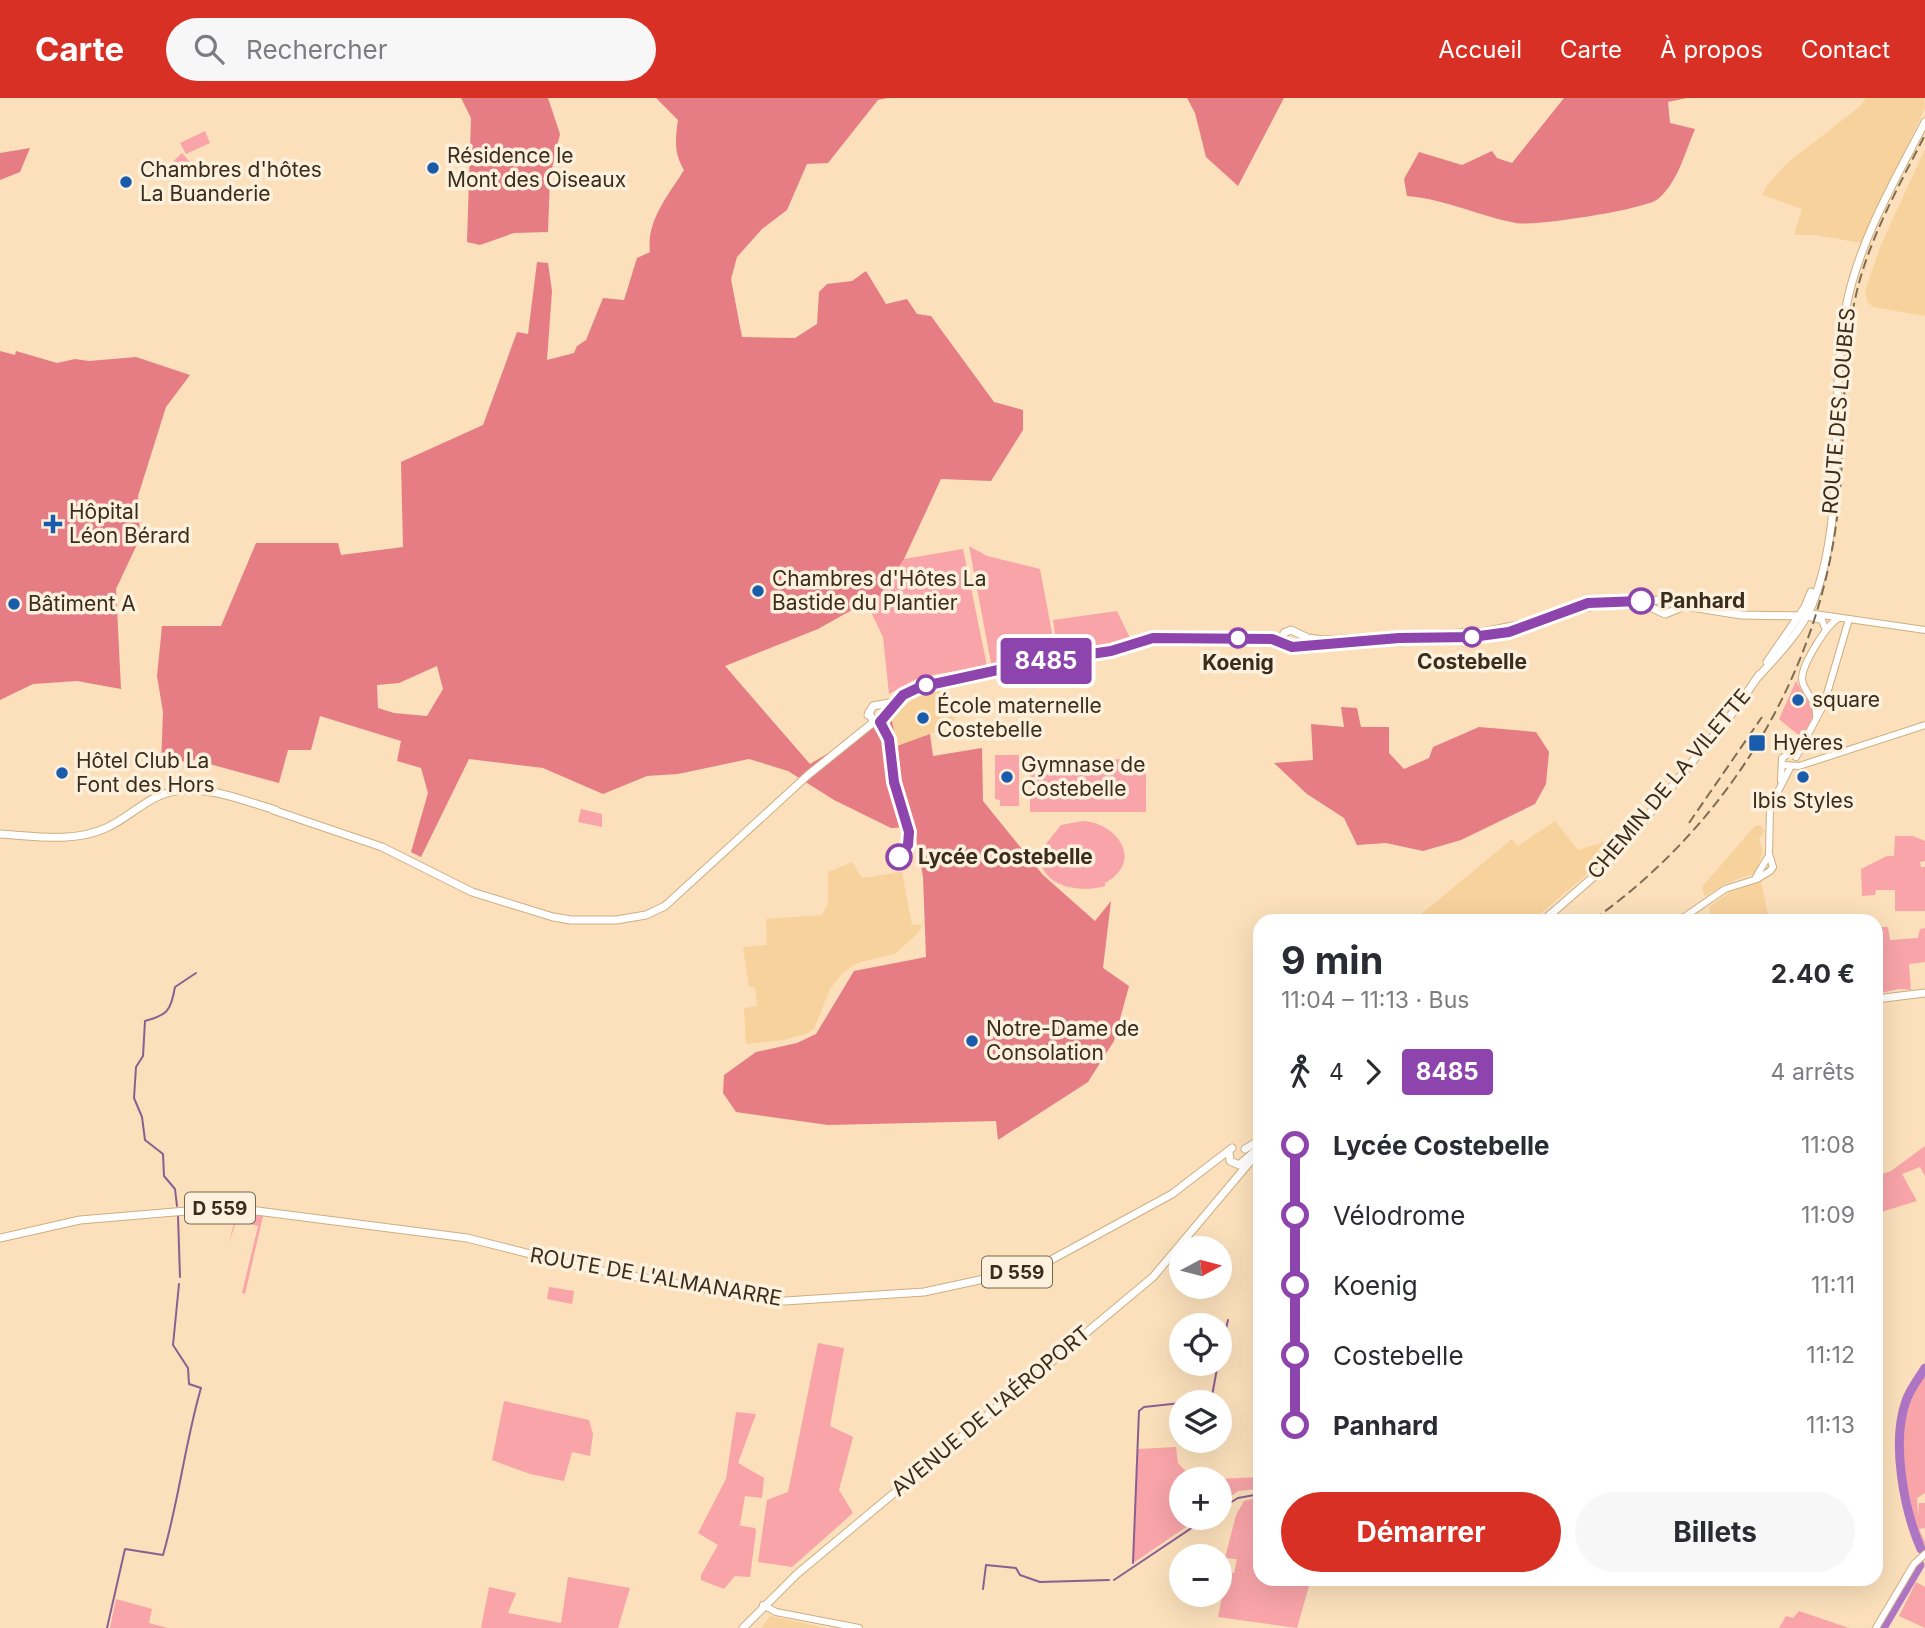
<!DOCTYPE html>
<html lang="fr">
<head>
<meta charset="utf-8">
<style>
  :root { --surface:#fff; --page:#f7f7f7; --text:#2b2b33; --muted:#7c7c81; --accent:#d93025 }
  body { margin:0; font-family:Inter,sans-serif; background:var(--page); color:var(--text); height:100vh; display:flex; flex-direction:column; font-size:26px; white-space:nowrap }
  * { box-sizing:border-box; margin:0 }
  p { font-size:23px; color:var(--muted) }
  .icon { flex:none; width:38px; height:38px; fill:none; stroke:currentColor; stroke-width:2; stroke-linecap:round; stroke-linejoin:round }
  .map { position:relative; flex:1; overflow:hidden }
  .details { position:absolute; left:1253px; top:816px; width:630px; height:672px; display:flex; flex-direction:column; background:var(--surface); border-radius:21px; box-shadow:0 7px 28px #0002 }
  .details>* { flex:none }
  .badge { padding:0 14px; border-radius:5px; font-size:24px; line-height:46px }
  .needle { width:46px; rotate:83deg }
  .fabs { position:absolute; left:1169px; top:1138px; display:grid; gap:14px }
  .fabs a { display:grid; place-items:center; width:63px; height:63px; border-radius:50%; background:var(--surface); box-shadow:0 7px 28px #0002; font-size:35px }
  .map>.badge { position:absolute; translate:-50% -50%; box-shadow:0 0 0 4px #fff }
  .legs { display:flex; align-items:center; gap:10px; height:77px; padding:0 28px; font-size:23px }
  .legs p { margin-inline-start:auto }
  .head { display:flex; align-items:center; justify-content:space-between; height:119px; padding:0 28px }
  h1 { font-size:38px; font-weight:700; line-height:52px }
  .cta { display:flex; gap:14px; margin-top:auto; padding:14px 28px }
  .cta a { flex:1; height:80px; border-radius:42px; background:var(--accent); color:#fff; font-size:28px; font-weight:700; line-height:80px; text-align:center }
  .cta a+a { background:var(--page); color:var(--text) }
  ul { padding:0 28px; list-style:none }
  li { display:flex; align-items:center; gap:24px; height:70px; font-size:26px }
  li i { display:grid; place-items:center; width:10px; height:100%; margin:0 9px; background:currentColor }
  li i::after { content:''; width:18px; height:18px; margin:-9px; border:5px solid; border-radius:50%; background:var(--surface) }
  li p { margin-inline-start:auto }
  li:first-child i { background:linear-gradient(#0000 50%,currentColor 0) }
  li:last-child i { background:linear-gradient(currentColor 50%,#0000 0) }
  header { display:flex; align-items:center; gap:42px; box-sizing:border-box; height:98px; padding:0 35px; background:var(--accent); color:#fff }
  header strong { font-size:33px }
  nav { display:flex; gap:38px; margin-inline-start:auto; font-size:24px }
  .search { width:490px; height:63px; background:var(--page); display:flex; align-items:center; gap:18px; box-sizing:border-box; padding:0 24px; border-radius:38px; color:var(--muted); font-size:26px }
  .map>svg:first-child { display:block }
</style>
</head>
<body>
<header>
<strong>Carte</strong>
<div class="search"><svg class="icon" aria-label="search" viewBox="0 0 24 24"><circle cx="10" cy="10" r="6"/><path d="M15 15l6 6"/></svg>Rechercher</div>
<nav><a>Accueil</a><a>Carte</a><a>À propos</a><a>Contact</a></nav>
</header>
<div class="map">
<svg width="1925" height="1530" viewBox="0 0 1925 1530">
  <rect width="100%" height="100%" fill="#fbe0bb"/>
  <g fill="#f8d29d">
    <polygon points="1866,0 1924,0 1925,10 1862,145 1816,137 1794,137 1802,111 1762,97 1767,87 1786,66 1859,9"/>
    <polygon points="1925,51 1925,218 1873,209 1867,203 1865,193 1880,149"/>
    <polygon points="944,591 950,594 955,622 930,636 897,649 891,618 917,598"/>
    <polygon points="1555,723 1578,752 1623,738 1587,776 1533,822 1414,822 1512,741 1518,748"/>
    <polygon points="1760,727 1765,733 1759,741 1763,753 1756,775 1724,786 1705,799 1702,789 1755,728"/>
    <polygon points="852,764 862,780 902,774 912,827 922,826 919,834 895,856 857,865 843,875 830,891 814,931 808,935 784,942 746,946 744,910 757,908 755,889 749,889 743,849 767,847 766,821 822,817 828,805 828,774"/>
    <polygon points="1761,783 1769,822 1711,822 1709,809 1730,794"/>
    <polygon points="770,1518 827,1530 761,1530"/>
  </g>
  <g fill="#f8a4a8">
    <polygon points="205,33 210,45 186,56 180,45"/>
    <polygon points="182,55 190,64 172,81 164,72"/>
    <polygon points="969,448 987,458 1040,471 1056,556 1054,558 995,569 991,565"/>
    <polygon points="963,451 987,568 920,579 889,596 883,539 870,512 904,461"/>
    <polygon points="1117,513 1131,542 1058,556 1053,522"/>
    <polygon points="1796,583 1815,615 1802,640 1779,621"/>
    <polygon points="995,657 1019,657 1019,708 1000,708 1000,702 995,701"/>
    <polygon points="1146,661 1146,714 1030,714 1030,662"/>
    <polygon points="581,711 602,716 602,729 578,724"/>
    <path d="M1083 723C1117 725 1145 763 1105 785V788C1079 796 1035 788 1041 752L1061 727Z"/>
    <polygon points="1895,738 1913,738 1925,743 1925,763 1920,764 1921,769 1925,769 1925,813 1895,813 1895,792 1876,792 1875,797 1862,798 1861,771 1887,758 1894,758"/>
    <polygon points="1876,829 1888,829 1890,842 1918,840 1920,831 1925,830 1925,864 1909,866 1911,892 1899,891 1876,896"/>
    <polygon points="1925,1048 1925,1078 1920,1069 1902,1076 1917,1103 1881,1114 1876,1106 1876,1078 1891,1073"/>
    <polygon points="236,1116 263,1118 245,1196 242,1195 258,1128 236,1123 229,1146"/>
    <polygon points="549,1189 574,1193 572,1206 547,1201"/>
    <polygon points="818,1245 844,1250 830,1328 853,1339 839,1392 853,1415 792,1469 758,1464 767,1402 788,1394"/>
    <path d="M1925 1275V1395L1917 1400 1918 1419 1919 1405H1925V1430L1919 1431 1925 1444 1924 1451C1908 1412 1895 1346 1909 1305 1912 1294 1919 1285 1925 1275Z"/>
    <polygon points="504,1303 589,1322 593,1336 590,1358 572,1354 564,1383 530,1376 492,1362"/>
    <polygon points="736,1314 756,1316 738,1365 764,1380 762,1400 745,1398 740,1427 737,1427 755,1430 756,1433 750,1479 735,1478 724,1491 701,1482 701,1477 718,1447 698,1435 726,1381"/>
    <polygon points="1176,1349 1178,1365 1193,1381 1181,1381 1181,1419 1201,1419 1133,1465 1138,1351"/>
    <polygon points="1260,1379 1260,1391 1238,1393 1220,1406 1220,1381"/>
    <polygon points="1260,1399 1260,1480 1311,1481 1297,1530 1218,1519 1227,1474 1234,1475 1237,1461 1225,1460 1236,1417 1244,1403"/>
    <polygon points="568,1479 630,1490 618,1530 481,1530 489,1489 516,1495 508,1515 561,1525"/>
    <polygon points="1916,1484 1925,1489 1925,1530 1899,1518"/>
    <polygon points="116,1501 152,1511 149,1525 168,1530 110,1530"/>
    <polygon points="1799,1513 1849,1530 1779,1530 1786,1518 1793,1520"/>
  </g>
  <g fill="#e67c84" fill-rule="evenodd">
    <polygon points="461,0 548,0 560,36 550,79 548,134 514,135 480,147 467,144 471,20"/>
    <path d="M656 0H888L878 2 828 65 807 66 787 112 762 131 737 159 731 181 742 239 795 240 817 226 819 194 827 186 852 183 866 173 886 206 907 201 917 216 931 218 994 304 1023 312V332L991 383 941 381 904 461 870 512 866 504 818 531 725 568 810 666 891 618 897 648 930 636 933 658 982 650 983 703 1043 777 1095 823 1111 803 1103 870 1129 888 1114 943 1088 984 998 1042 996 1023 828 1027 736 1014 723 995 724 977 756 954 797 945 816 936 854 873 926 859 923 779 914 729 891 730 834 702 788 673 749 661 678 676 647 678 603 696 543 670 469 661 421 759 411 754 428 695 421 670 397 663 401 643 320 618 311 652H288L279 685 195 662 161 666 163 614 157 578 162 528H221L256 445H338L341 457 403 449 401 364 483 327 517 234 528 236 537 164 548 165 552 193 547 262 574 255 577 248 586 242 603 200 624 202 637 160 650 154C646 123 668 98 684 72 674 55 675 42 678 22ZM437 568 443 591 427 618 394 615 378 610 377 587 399 585Z"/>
    <polygon points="1187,0 1284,0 1238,88 1206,59 1195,15"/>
    <path d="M1564 0H1687L1668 4 1670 25 1695 31C1685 54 1678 84 1658 101 1647 111 1533 129 1516 125 1479 118 1445 101 1407 98L1404 81 1419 54 1462 67 1492 53 1497 60 1512 65Z"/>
    <polygon points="30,50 20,74 0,82 0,55"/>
    <polygon points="0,253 15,257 16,253 57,265 75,261 89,263 136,259 190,277 166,309 138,398 140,440 116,491 121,591 77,583 33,586 0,602"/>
    <polygon points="1341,609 1357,610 1361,629 1389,629 1389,655 1404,671 1429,660 1433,649 1479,629 1536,634 1549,654 1546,686 1535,706 1461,742 1423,753 1386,745 1357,747 1344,720 1307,696 1274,665 1313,662 1311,626 1344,629"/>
  </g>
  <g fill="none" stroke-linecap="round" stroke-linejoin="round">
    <g stroke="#8c5f92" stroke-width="2">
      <path d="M177 1108 175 1091 164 1078 163 1056 145 1042 142 1019 134 1000 136 969 143 958 145 923C168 917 171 912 175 889L196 875"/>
      <polyline points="178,1118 180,1179"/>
      <polyline points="1220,1258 1228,1222"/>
      <polyline points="1212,1298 1218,1265"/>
      <polyline points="1220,1411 1238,1400 1260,1396"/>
      <polyline points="1133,1465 1139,1313 1144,1309 1181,1305"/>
      <polyline points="1114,1482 1208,1419"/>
      <polyline points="983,1491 986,1467 1016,1470 1020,1477 1040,1484 1109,1482"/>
      <path d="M107 1530 125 1451 163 1457C179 1402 185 1345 201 1290L189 1286 188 1270 173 1247 179 1186"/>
    </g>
    <g stroke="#af75c5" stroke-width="9">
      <path d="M1921 1451C1904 1412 1891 1344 1906 1303 1910 1291 1919 1280 1925 1270"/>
      <polyline points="1883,1530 1920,1467"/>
    </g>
    <defs>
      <g id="minor">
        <polyline points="1808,515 1925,532"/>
        <polyline points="1809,519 1822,522 1825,530"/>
        <path d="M1816 617C1817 602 1803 594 1802 581 1802 566 1827 526 1839 520"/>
        <polyline points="1796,659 1824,606 1849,521"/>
        <polyline points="1784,667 1799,668 1925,627"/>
        <polyline points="1781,683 1782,660 1799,649"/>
        <polyline points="1770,773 1773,769 1769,756 1770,709 1790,670"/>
        <polyline points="1756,779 1768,759"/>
        <polyline points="1680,822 1725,791 1757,781 1770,773"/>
        <polyline points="763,1507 776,1514 859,1530"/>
        <polyline points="1876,1530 1914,1466 1925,1456"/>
      </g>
      <g id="major">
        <polyline points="1649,503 1667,501 1685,508 1741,517 1802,518"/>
        <polyline points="1538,523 1482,534 1323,542 1308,540 1291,532 1284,535 1283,541 1292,549 1304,546 1488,537 1518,531 1564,514 1599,507 1646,507 1665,516 1685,508"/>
        <polyline points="1767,564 1805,509 1811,494"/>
        <path d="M1758 579C1778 557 1800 535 1812 507 1850 413 1826 297 1848 200 1862 138 1896 80 1925 24"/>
        <polyline points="869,614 872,621 880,624 910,593 1010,569 1111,553 1164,539 1272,541 1284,545"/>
        <polyline points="868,617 873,608 894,604"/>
        <polyline points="273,712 382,749 472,794 553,819 571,822 616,822 646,817 665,808 808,677 875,623"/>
        <path d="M0 736C35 738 73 745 106 730 131 719 148 697 176 693 211 688 244 703 276 712"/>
        <polyline points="1544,822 1607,767 1735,612 1759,577"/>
        <polyline points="1876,901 1925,895"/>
        <polyline points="1245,1051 1260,1042"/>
        <polyline points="1229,1053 1230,1063 1239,1067 1260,1049"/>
        <polyline points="0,1140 80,1122 210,1111 249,1112 467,1140 586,1170 764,1201 785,1203 924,1194 1026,1172 1051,1162 1172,1096 1232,1050"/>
        <polyline points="743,1530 797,1476 1153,1179 1260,1052"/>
      </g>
    </defs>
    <use href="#minor" stroke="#ceae81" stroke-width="8"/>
    <use href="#major" stroke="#ceae81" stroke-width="9"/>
    <use href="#minor" stroke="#fff" stroke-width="6"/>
    <use href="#major" stroke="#fff" stroke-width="7"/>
    <g stroke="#7e6c53" stroke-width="2" stroke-dasharray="10 5" stroke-linecap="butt">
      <polyline points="1689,725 1762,619"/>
      <path d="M1593 822C1730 725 1823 571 1839 402 1846 334 1840 264 1856 197 1869 140 1899 88 1925 37"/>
      <polyline points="1255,1070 1260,1064"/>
    </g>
  </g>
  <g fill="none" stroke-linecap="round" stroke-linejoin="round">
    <defs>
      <polyline id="line-1" points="899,759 908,747 909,734 894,684 889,641 880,624 903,597 920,589 1030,565 1111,553 1153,540 1272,541 1292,549 1399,540 1472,539 1509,534 1588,505 1641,503"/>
    </defs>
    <use href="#line-1" stroke="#fff" stroke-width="16"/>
    <use href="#line-1" stroke="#8e44ad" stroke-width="10"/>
  </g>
  <g fill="#1a5cac" stroke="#fdf0dd" stroke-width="2.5">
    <circle cx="433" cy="70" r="7"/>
    <circle cx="126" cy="84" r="7"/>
    <path d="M49.5 415.5h7v7h7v7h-7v7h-7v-7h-7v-7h7z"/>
    <circle cx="758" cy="493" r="7"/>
    <circle cx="14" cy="506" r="7"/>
    <circle cx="1798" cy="602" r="7"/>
    <circle cx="923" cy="620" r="7"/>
    <rect x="1748" y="636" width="18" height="18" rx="3.5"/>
    <circle cx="62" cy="675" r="7"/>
    <circle cx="1007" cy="679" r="7"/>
    <circle cx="1803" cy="679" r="7"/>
    <circle cx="972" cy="943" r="7"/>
  </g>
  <g fill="#fff" stroke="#8e44ad" stroke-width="3.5">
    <circle cx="1641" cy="503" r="12"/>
    <circle cx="1472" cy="539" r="9"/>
    <circle cx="1238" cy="540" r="9"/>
    <circle cx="926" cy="587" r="9"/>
    <circle cx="899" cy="759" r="12"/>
  </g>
  <g text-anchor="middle" stroke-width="7" stroke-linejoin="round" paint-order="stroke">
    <g fill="#fdf0dd" stroke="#746855" stroke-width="2">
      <rect x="185" y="1094.5" width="70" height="31" rx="5"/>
      <rect x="982" y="1158.5" width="70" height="31" rx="5"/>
    </g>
    <g font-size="19" font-weight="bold" fill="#3a2d1b">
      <text x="220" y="1117">D 559</text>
      <text x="1017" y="1181">D 559</text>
    </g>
    <g font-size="21" fill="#3a2d1b" stroke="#fdf0dd" text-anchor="start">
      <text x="447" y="65">Résidence le<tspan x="447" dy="24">Mont des Oiseaux</tspan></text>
      <text x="140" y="79">Chambres d'hôtes<tspan x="140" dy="24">La Buanderie</tspan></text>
      <text x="69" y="421">Hôpital<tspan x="69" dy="24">Léon Bérard</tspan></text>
      <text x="772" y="488">Chambres d'Hôtes La<tspan x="772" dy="24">Bastide du Plantier</tspan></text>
      <text x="28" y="513">Bâtiment A</text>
      <text x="1812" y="609">square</text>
      <text x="937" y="615">École maternelle<tspan x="937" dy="24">Costebelle</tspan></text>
      <text x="1773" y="652">Hyères</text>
      <text x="76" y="670">Hôtel Club La<tspan x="76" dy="24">Font des Hors</tspan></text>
      <text x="1021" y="674">Gymnase de<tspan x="1021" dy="24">Costebelle</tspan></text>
      <text x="1803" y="710" text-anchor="middle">Ibis Styles</text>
      <text x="986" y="938">Notre-Dame de<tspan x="986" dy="24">Consolation</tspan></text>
    </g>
    <g font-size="21" fill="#3a2d1b" stroke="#fdf0dd">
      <text transform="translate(1839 313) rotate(-85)" y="7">ROUTE DES LOUBES</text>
      <text transform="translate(1669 686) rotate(-50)" y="7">CHEMIN DE LA VILETTE</text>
      <text transform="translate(656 1179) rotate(10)" y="7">ROUTE DE L'ALMANARRE</text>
      <text transform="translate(991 1313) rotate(-40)" y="7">AVENUE DE L'AÉROPORT</text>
    </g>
    <g font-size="21" font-weight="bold" fill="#3a2d1b" stroke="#fdf0dd" text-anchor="start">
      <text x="1660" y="510">Panhard</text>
      <text x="1472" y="571" text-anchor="middle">Costebelle</text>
      <text x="1238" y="572" text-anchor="middle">Koenig</text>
      <text x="918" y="766">Lycée Costebelle</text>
    </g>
  </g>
</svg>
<div class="fabs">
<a><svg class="needle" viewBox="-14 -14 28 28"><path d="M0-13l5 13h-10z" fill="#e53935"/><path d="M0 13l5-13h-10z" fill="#7c7c81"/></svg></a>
<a><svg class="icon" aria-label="locate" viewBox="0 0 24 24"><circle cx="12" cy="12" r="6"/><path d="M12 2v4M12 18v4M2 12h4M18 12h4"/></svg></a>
<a><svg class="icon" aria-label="layers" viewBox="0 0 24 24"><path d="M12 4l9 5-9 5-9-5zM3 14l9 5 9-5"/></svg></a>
<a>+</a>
<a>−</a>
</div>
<b class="badge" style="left:1046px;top:563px;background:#8e44ad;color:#fff">8485</b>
<section class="details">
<div class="head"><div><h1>9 min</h1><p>11:04 – 11:13 · Bus</p></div><b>2.40 €</b></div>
<div class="legs"><svg class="icon" aria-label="walk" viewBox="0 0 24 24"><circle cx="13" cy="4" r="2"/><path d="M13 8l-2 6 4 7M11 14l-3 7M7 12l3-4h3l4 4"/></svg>4<svg class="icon" aria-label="forward" viewBox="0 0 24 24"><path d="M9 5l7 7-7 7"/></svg><b class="badge" style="background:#8e44ad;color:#fff">8485</b><p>4 arrêts</p></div>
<ul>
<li><i style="color:#8e44ad"></i><b>Lycée Costebelle</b><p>11:08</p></li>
<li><i style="color:#8e44ad"></i><span>Vélodrome</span><p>11:09</p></li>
<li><i style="color:#8e44ad"></i><span>Koenig</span><p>11:11</p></li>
<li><i style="color:#8e44ad"></i><span>Costebelle</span><p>11:12</p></li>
<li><i style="color:#8e44ad"></i><b>Panhard</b><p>11:13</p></li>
</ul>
<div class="cta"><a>Démarrer</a><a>Billets</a></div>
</section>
</div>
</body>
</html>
